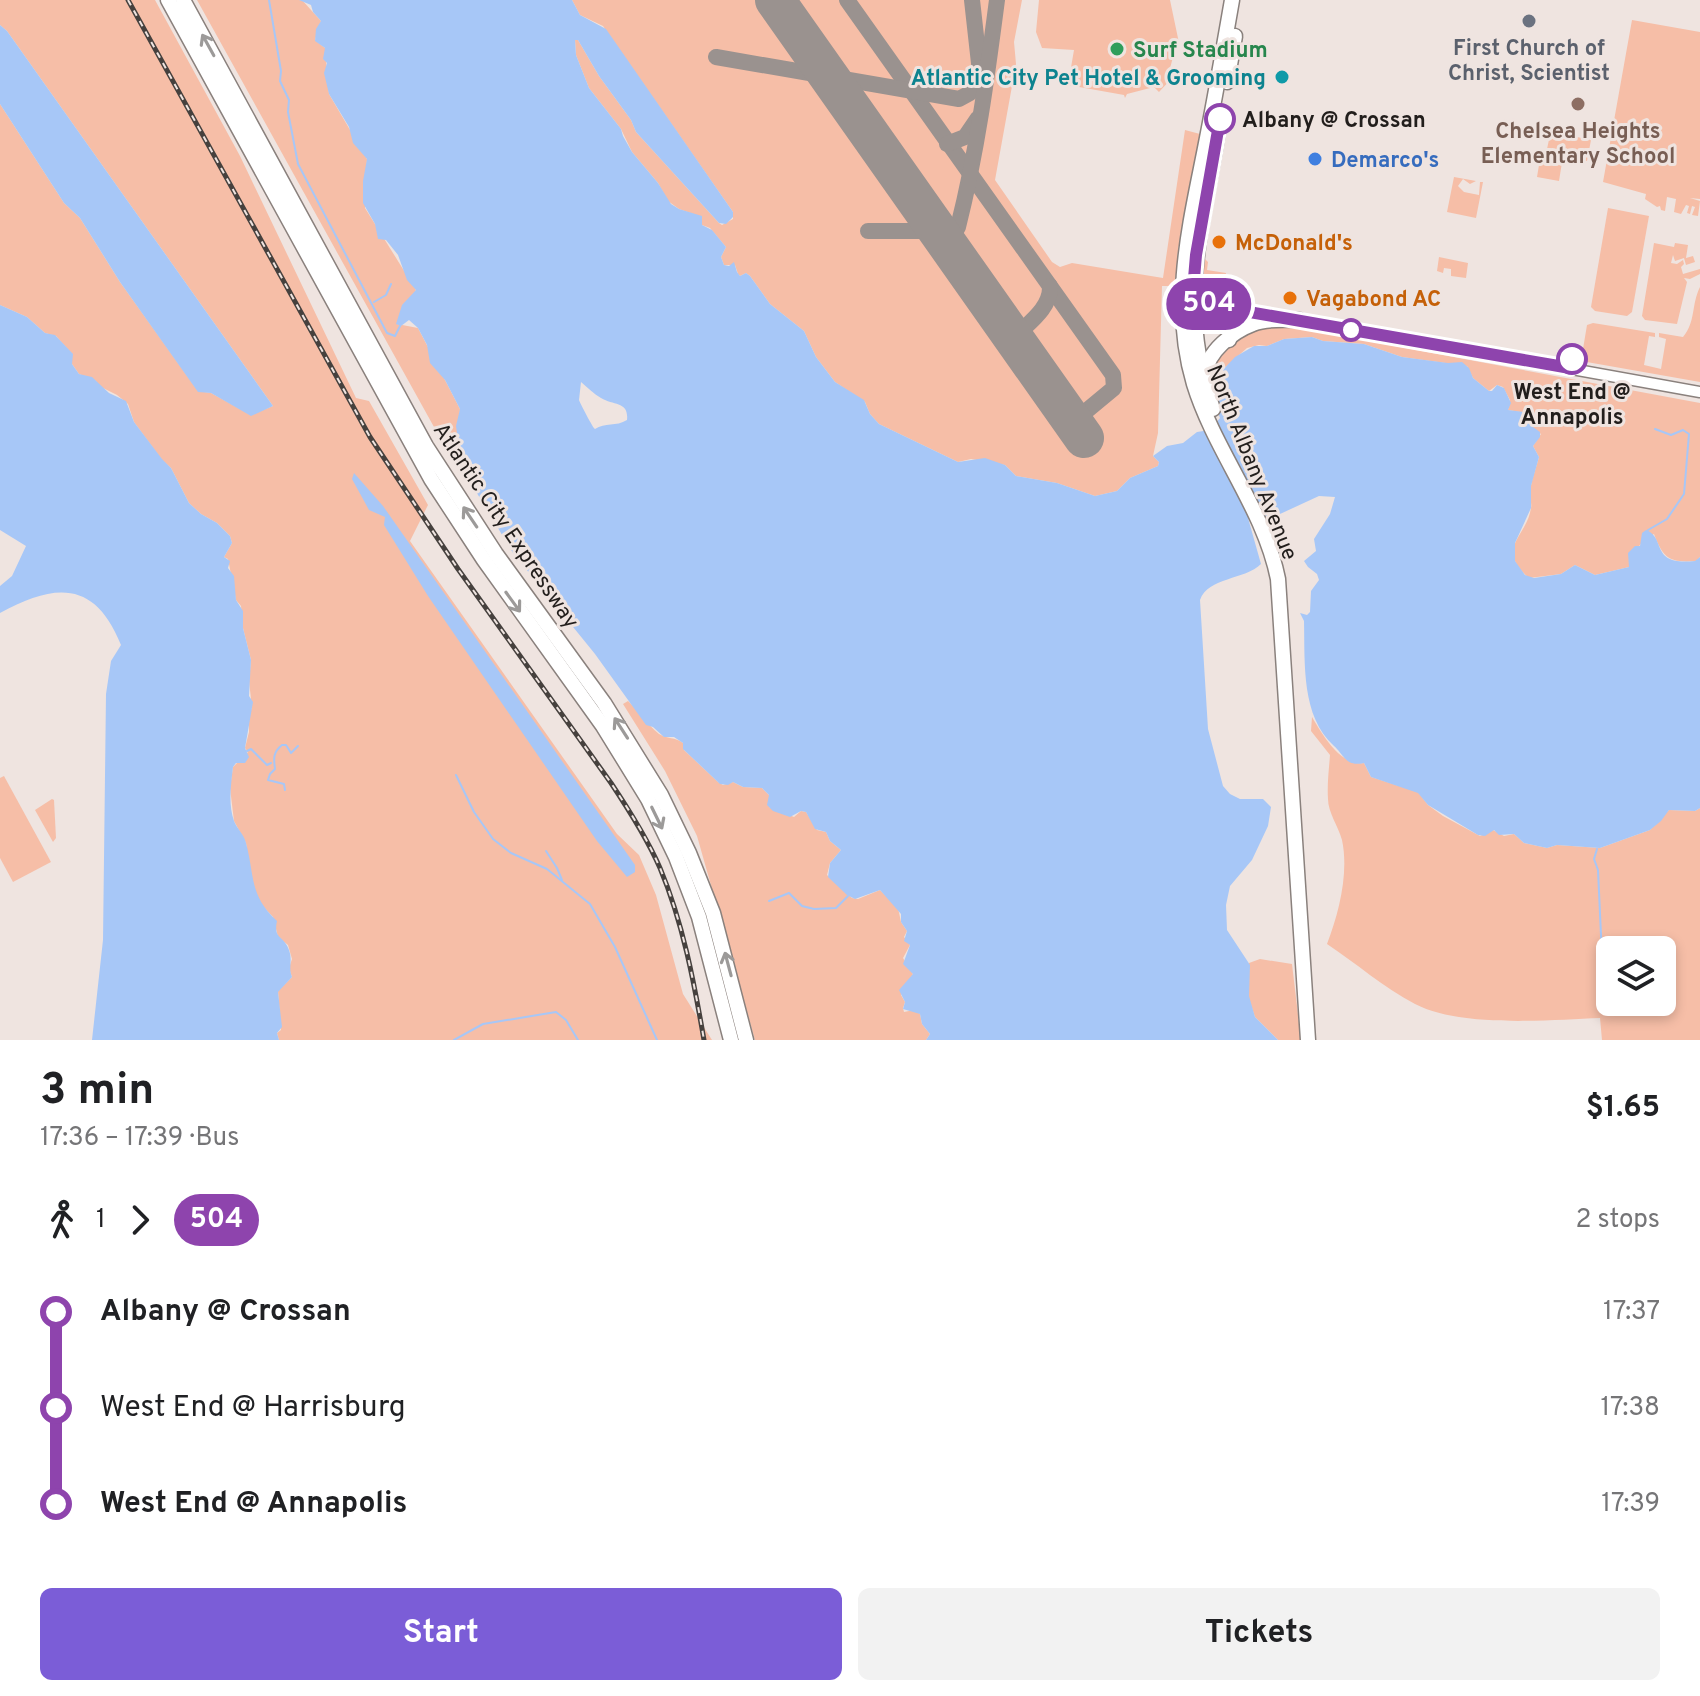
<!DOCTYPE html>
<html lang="en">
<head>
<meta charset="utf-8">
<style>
  :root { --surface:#fff; --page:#f2f2f2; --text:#202124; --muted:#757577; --accent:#7b5dd7 }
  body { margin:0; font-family:Overpass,sans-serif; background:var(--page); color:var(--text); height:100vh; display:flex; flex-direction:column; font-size:30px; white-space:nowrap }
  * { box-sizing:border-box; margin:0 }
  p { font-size:26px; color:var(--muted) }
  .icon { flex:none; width:44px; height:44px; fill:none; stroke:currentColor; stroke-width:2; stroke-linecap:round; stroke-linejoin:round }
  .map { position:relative; height:1040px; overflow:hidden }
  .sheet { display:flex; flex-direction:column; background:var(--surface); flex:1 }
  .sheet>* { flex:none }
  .badge { padding:0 16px; border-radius:26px; font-size:28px; line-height:52px }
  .fabs { position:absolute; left:1596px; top:936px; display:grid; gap:16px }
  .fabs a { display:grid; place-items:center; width:80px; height:80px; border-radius:12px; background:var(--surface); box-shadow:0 4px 12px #0003; font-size:40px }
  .map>.badge { position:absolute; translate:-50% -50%; box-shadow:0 0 0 4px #fff }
  .legs { display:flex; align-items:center; gap:12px; height:88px; padding:0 40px; font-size:26px }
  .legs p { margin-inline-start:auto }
  .headline { display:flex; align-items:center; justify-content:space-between; height:136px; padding:0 40px }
  h1 { font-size:44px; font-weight:700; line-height:60px }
  .primary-button { display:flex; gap:16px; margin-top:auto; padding:16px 40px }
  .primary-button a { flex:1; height:92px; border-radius:12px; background:var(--accent); color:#fff; font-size:32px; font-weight:700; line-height:92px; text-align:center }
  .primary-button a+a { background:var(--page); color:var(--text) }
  ul { padding:0 40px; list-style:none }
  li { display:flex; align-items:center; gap:28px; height:96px; font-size:30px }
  li i { display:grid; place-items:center; width:12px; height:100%; margin:0 10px; background:currentColor }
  li i::after { content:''; width:20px; height:20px; margin:-10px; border:6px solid; border-radius:50%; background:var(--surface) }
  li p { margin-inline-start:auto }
  li:first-child i { background:linear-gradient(#0000 50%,currentColor 0) }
  li:last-child i { background:linear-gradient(currentColor 50%,#0000 0) }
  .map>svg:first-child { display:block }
</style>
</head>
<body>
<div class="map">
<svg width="1700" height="1040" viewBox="0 0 1700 1040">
  <rect width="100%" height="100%" fill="#efe4e0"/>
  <g fill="#f6bea7" fill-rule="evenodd">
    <polygon points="0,0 155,0 240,156 356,398 369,401 428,505 410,541 617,834 639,855 656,895 683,994 712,1040 279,1040 277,1033 281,1030 278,991 292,977 289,968 292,959 288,945 278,937 273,917 257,900 250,873 246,843 234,821 230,788 233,767 248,752 245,748 249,732 249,713 252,708 249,681 251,660 243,628 241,606 236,600 228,559 224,557 232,543 230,536 217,523 201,514 189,503 171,468 162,460 134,422 128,404 117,395 99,386 96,381 79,374 72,364 72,354 56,336 45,333 27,317 0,305 0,104 64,203 80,218 120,282 198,391 211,393 251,415 273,406 7,31 0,25"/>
    <polygon points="197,0 302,0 321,21 315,40 325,48 329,94 367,159 365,208 416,290 397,324 418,328 460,409 457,460 467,476 464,477 439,436"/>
    <polygon points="572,0 1022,0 1014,42 1016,64 995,180 1052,262 1060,267 1072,263 1163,278 1185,130 1200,134 1178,250 1175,286 1162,286 1158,433 1153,456 1159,462 1158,466 1130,478 1117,491 1095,496 1057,483 1016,476 1005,465 971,459 958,462 879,424 870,414 865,402 835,382 816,357 804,331 770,304 750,276 746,273 740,276 738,274 735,265 724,265 721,257 726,247 710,228 702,225 693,214 679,209 668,201 658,183 632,152 621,129 589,88 576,55 575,40 578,40 599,76 631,120 636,132 719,223 722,225 733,219 733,212 603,26 580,15"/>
    <polygon points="1039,0 1170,0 1179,43 1176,46 1169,72 1173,77 1159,92 1154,87 1127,94 1125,98 1124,95 1068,85 1074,50 1042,48 1036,32"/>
    <polygon points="1632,20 1700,32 1700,199 1690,198 1700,201 1698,216 1692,215 1695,207 1692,206 1690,214 1687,213 1689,206 1686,205 1681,214 1674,212 1676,199 1667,197 1665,211 1661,210 1660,206 1657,207 1645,199 1646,194 1603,182"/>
    <polygon points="1554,132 1591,140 1587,161 1563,156 1559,181 1537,177 1541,153 1549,154 1547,149 1550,135"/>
    <polygon points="1454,177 1476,181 1470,184 1463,179 1458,186 1464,192 1479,195 1480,182 1483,182 1476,218 1447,212"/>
    <polygon points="1608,208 1649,216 1632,312 1627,316 1595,311 1591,307"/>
    <polygon points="1654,243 1674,247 1675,243 1688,245 1686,258 1693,256 1695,262 1686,265 1684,258 1675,261 1673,255 1671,263 1677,264 1683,260 1684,264 1681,267 1683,274 1700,269 1700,274 1690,279 1684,278 1687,282 1677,324 1645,320 1642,316"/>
    <polygon points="1439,257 1468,263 1466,278 1451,276 1451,269 1444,268 1443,273 1437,271"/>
    <polygon points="1205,259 1208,262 1207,270 1226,273 1225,280 1228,281 1224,298 1201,292 1202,261"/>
    <path d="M1700 287V382L1581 361 1587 325 1593 323 1655 333V337L1649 336 1644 365 1661 369 1666 339 1659 337V333L1683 337C1696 321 1691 305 1700 287Z"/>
    <path d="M1271 323 1700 403V557L1696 561C1669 563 1663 558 1654 534 1641 542 1630 553 1629 567L1595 575 1575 565 1561 574 1529 578C1494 548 1527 537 1531 508 1532 504 1530 500 1530 495 1530 483 1536 469 1539 457L1533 446 1541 434 1529 425 1532 414 1508 410 1510 400 1503 387 1497 385 1489 391 1473 378 1467 366 1402 357 1364 344 1323 341 1312 337 1284 339 1267 346 1259 345 1247 348 1220 372 1215 383 1212 367C1232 344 1242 335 1271 323Z"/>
    <path d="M628 701C640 712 647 724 659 734 667 739 675 737 683 743L684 750 718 782 723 785 733 782 743 787 762 788 769 795V807L794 817 801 811 806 812 817 830 826 832 830 841 841 850 830 863 827 875 852 898 858 899 880 890 898 908 901 922 907 931 904 937 910 945 903 958 913 974 901 995 905 1002 903 1008 904 1012 914 1010 920 1014 922 1024 930 1034 926 1040H755L697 836 665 771 623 704Z"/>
    <path d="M1312 717C1322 734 1341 767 1364 763L1371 777 1418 792 1428 805 1443 816 1480 836 1493 830 1504 836 1514 834 1524 843 1547 848 1557 845 1600 848 1650 830 1669 810 1695 811 1700 808V1040H1602L1600 1018C1548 1020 1462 1028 1415 1004 1384 988 1356 963 1327 944 1339 913 1349 873 1342 840 1338 826 1328 812 1328 799 1327 784 1329 769 1330 755L1311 731ZM1610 950H1662V1002H1610Z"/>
    <polygon points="4,776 51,862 13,882 0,858 0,778"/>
    <polygon points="52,799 54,800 56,838 53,842 35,810"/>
    <polygon points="1260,959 1292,964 1301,1040 1278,1040 1255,1017 1249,999 1249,963"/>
  </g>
  <g fill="#a7c7f7" fill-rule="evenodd">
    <path d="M299 0H572L580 15 606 29 733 212V217L726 224 719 223 636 132 631 120 599 76 578 40H575L576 55 589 88 621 129 623 136 632 152 658 183 671 204 679 209 702 216V225L712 230 726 247 721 257 724 265 729 266 734 262 737 272 740 276 746 273 750 276 770 304 804 331 816 357 835 382 864 400 870 414 879 424 958 462 985 458 1005 465 1016 476 1057 483 1095 496 1117 491 1130 478 1158 466 1159 462 1153 456 1167 446 1183 443 1197 432 1210 430 1220 418 1217 410 1219 395 1215 383 1217 376 1235 357 1254 346H1267L1284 339 1312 337 1323 341 1364 344 1402 357 1448 363 1462 362 1469 368 1473 378 1489 391H1492L1497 385 1504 388 1511 403 1508 410 1531 413 1530 425 1540 432V437L1533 446 1539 457 1531 486V508L1515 543V561L1525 575 1534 578 1561 574 1575 565 1595 575 1629 567 1628 553 1635 546H1640L1642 533 1646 530C1667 538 1649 566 1695 561L1700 557V808L1695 811 1669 810 1661 821 1650 830 1600 848 1557 845 1547 848 1524 843 1514 834 1499 835 1494 830 1485 836 1478 835 1428 805 1418 793 1371 777 1364 763C1346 767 1345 756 1334 746 1301 716 1305 664 1304 621L1300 613 1307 615 1310 612 1311 591 1319 580 1317 574 1308 567 1304 561 1316 551 1314 539 1330 514 1335 497 1319 496 1280 514 1248 518 1261 564C1245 580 1208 577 1200 600L1208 729 1223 786 1230 794 1240 799H1263L1271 807 1268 826 1252 860 1230 886 1226 905 1227 930 1250 965 1249 996 1255 1017 1278 1040H926L930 1034 922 1024 920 1014 903 1009 905 1002 899 990 913 974 903 964 910 945 904 941 907 931 901 922V914L880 890 855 899 847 895 828 877 830 863 841 850 830 841 826 832 815 829 806 812 801 811 790 817 773 811 767 805 769 795 762 788 743 787 733 782 728 785 720 784 683 749V743L674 737H664L653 727 646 725 595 654 513 553 457 460 460 455 456 426 460 409 445 380 430 363 427 345 418 328 409 320 401 326 396 324 402 305 416 290 407 280 398 255 386 240 378 239 375 224 363 203V181L367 159 353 143 349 127 329 94 324 73 327 63 323 59 325 48 315 41 316 29 321 21 313 12 311 5ZM581 382C588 388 594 394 601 398 614 406 629 401 627 420 616 427 605 422 595 429 593 428 581 405 579 400Z"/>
    <polygon points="0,25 7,31 273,406 251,416 211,393 198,392 120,282 80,218 64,203 0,104"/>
    <path d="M0 305 27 317 45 333 55 335 73 354 72 364 79 374 92 377 109 393 126 401 134 422 162 459 171 468 189 503 201 514 217 523 230 536 232 543 224 557 230 561 228 568 234 576 236 600 243 611V628L251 660 249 696 253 702 245 748 249 757 245 763H236L233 767C231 785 228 804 234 821 237 829 244 834 246 843 255 877 249 895 277 921 273 940 284 935 289 950 293 961 288 967 292 977L278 992 282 1027 277 1033 279 1040H92L103 940 106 694 111 661 121 645C95 580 55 583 0 613V586L12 576 26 546 0 530Z"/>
    <polygon points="354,473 383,506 635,865 635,872 627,877 597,841 428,596 384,525 385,517 369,510 352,479"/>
  </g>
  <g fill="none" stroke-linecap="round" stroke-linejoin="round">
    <g stroke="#a7c7f7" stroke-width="2">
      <polyline points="269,0 281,71 280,81 289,100 288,112 298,164 387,333 395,336 400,326"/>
      <polyline points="374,302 386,295 391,284"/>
      <polyline points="1648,530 1667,519 1684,494 1689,434 1683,430 1671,435 1655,429"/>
      <polyline points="247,751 251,749 267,765 271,763"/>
      <polyline points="456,775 474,812 493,839 511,853 547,869 590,904 615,947 657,1040"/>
      <path d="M285 790 284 784 268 780 270 774 275 769C274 760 272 753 282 745H286L291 753 298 746"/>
      <polyline points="1597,849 1594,859 1598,870 1602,957"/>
      <polyline points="546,851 557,868 562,880"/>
      <polyline points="769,901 789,893 802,906 814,909 836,908 848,896"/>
      <polyline points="454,1040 483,1024 556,1012 566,1020 578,1040"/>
    </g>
    <g stroke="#9a928f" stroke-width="16">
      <polyline points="847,0 1113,375 1114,388 1073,422"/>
      <polyline points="972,0 980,72"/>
      <polyline points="716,57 959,99 970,93 980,68"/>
      <polyline points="947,144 965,137 978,118"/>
      <path d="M868 231H925L943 238 954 234 958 227C977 152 987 77 997 0"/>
      <path d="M1007 329 1021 331C1034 319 1051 305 1050 286"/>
    </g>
    <polyline stroke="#9a928f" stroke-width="40" points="775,0 1084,438"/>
    <defs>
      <g id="secondary">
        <polyline points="1188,301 1274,316"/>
        <polyline points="1294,319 1700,392"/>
      </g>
      <g id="highway">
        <polyline points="168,0 431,479 484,560 603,726 648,799 676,857 699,917 731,1040"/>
        <polyline points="183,0 426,446 496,554 604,703 661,795 689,853 713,913 746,1040"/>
        <path d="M1232 0C1224 46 1216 92 1207 138 1191 221 1169 300 1194 384 1215 452 1264 509 1278 579L1308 1040"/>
        <polyline points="1227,82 1235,36"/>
        <polyline points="1228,307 1233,325 1229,340"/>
        <path d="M1206 374C1206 352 1234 331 1253 324 1266 318 1285 320 1299 320"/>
        <path d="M1213 409C1176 305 1202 230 1219 126"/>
      </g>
    </defs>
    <use href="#secondary" stroke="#8a817d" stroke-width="13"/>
    <use href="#highway" stroke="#8a817d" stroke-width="17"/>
    <use href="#secondary" stroke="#fff" stroke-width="10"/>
    <use href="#highway" stroke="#fff" stroke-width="14"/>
    <defs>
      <path id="rail" d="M128 0 370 437 458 569 611 783C629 810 647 838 660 868 683 923 694 982 704 1040"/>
    </defs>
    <use href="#rail" stroke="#46413e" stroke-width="5"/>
    <use href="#rail" stroke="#efe4e0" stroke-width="2" stroke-dasharray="6" stroke-linecap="butt"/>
  </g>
  <defs><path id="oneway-shaft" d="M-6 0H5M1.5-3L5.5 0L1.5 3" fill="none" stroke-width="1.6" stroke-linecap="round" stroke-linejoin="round" transform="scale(2)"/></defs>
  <g stroke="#9c9a99">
    <use href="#oneway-shaft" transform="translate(208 45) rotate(-119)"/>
    <use href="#oneway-shaft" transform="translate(470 517) rotate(-124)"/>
    <use href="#oneway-shaft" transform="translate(513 602) rotate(54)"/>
    <use href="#oneway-shaft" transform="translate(621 728) rotate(-123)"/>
    <use href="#oneway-shaft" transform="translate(657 818) rotate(64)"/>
    <use href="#oneway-shaft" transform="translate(728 964) rotate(-105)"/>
  </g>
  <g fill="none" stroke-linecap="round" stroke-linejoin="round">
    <defs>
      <polyline id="line-1" points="1220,119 1196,255 1192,302 1570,368 1572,359"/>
    </defs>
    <use href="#line-1" stroke="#fff" stroke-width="18"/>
    <use href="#line-1" stroke="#8e44ad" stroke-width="12"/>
  </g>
  <circle fill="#6b7280" stroke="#efe4e0" stroke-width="3" cx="1529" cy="21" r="8"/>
  <circle fill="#2e9e5b" stroke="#efe4e0" stroke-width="3" cx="1117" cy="49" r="8"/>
  <circle fill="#0f9aa8" stroke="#efe4e0" stroke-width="3" cx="1282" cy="77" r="8"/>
  <circle fill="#8d6e63" stroke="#efe4e0" stroke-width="3" cx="1578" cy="104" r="8"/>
  <g fill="#fff" stroke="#8e44ad" stroke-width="4">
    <circle cx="1220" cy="119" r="14"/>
    <circle cx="1351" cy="330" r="10"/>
    <circle cx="1572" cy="359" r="14"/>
  </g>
  <circle fill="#3f7fe0" stroke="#efe4e0" stroke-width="3" cx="1315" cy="159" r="8"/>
  <g fill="#e8710a" stroke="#efe4e0" stroke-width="3">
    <circle cx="1219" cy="242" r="8"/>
    <circle cx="1290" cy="298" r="8"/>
  </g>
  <g text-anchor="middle" stroke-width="6" stroke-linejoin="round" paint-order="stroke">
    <g font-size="22" font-weight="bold" fill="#5b616d" stroke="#efe4e0">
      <text x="1529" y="55">First Church of<tspan x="1529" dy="25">Christ, Scientist</tspan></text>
    </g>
    <g font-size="22" font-weight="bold" fill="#27864d" stroke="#efe4e0" text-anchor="start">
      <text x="1133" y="57">Surf Stadium</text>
    </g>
    <g font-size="22" font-weight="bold" fill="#0d838f" stroke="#efe4e0" text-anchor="end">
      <text x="1266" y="85">Atlantic City Pet Hotel &amp; Grooming</text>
    </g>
    <g font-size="22" font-weight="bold" fill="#221e1c" stroke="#efe4e0" text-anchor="start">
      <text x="1242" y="127">Albany @ Crossan</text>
      <text x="1572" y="399" text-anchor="middle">West End @<tspan x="1572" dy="25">Annapolis</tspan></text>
    </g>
    <g font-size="22" font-weight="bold" fill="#785e54" stroke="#efe4e0">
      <text x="1578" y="138">Chelsea Heights<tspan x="1578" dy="25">Elementary School</tspan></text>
    </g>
    <g font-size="22" font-weight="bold" fill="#366cbe" stroke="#efe4e0" text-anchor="start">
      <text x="1331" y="167">Demarco's</text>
    </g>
    <g font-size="22" font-weight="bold" fill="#c56008" stroke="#efe4e0" text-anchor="start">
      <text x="1235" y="250">McDonald's</text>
      <text x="1306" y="306">Vagabond AC</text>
    </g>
    <g font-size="22" fill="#221e1c" stroke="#efe4e0">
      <text transform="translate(1253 462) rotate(68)" y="8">North Albany Avenue</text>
      <text transform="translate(507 525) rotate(56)" y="8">Atlantic City Expressway</text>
    </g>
  </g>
</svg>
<div class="fabs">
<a><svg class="icon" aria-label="layers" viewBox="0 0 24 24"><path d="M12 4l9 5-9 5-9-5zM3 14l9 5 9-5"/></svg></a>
</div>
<b class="badge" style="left:1209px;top:304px;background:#8e44ad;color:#fff">504</b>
</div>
<section class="sheet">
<div class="headline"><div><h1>3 min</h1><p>17:36 – 17:39 · Bus</p></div><b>$1.65</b></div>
<div class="legs"><svg class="icon" aria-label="walk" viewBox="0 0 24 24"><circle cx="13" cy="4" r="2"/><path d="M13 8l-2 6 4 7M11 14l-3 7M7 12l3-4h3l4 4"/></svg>1<svg class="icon" aria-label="forward" viewBox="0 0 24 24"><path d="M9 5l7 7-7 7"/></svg><b class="badge" style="background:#8e44ad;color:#fff">504</b><p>2 stops</p></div>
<ul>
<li><i style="color:#8e44ad"></i><b>Albany @ Crossan</b><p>17:37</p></li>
<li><i style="color:#8e44ad"></i><span>West End @ Harrisburg</span><p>17:38</p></li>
<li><i style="color:#8e44ad"></i><b>West End @ Annapolis</b><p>17:39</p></li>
</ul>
<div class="primary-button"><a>Start</a><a>Tickets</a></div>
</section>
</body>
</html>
